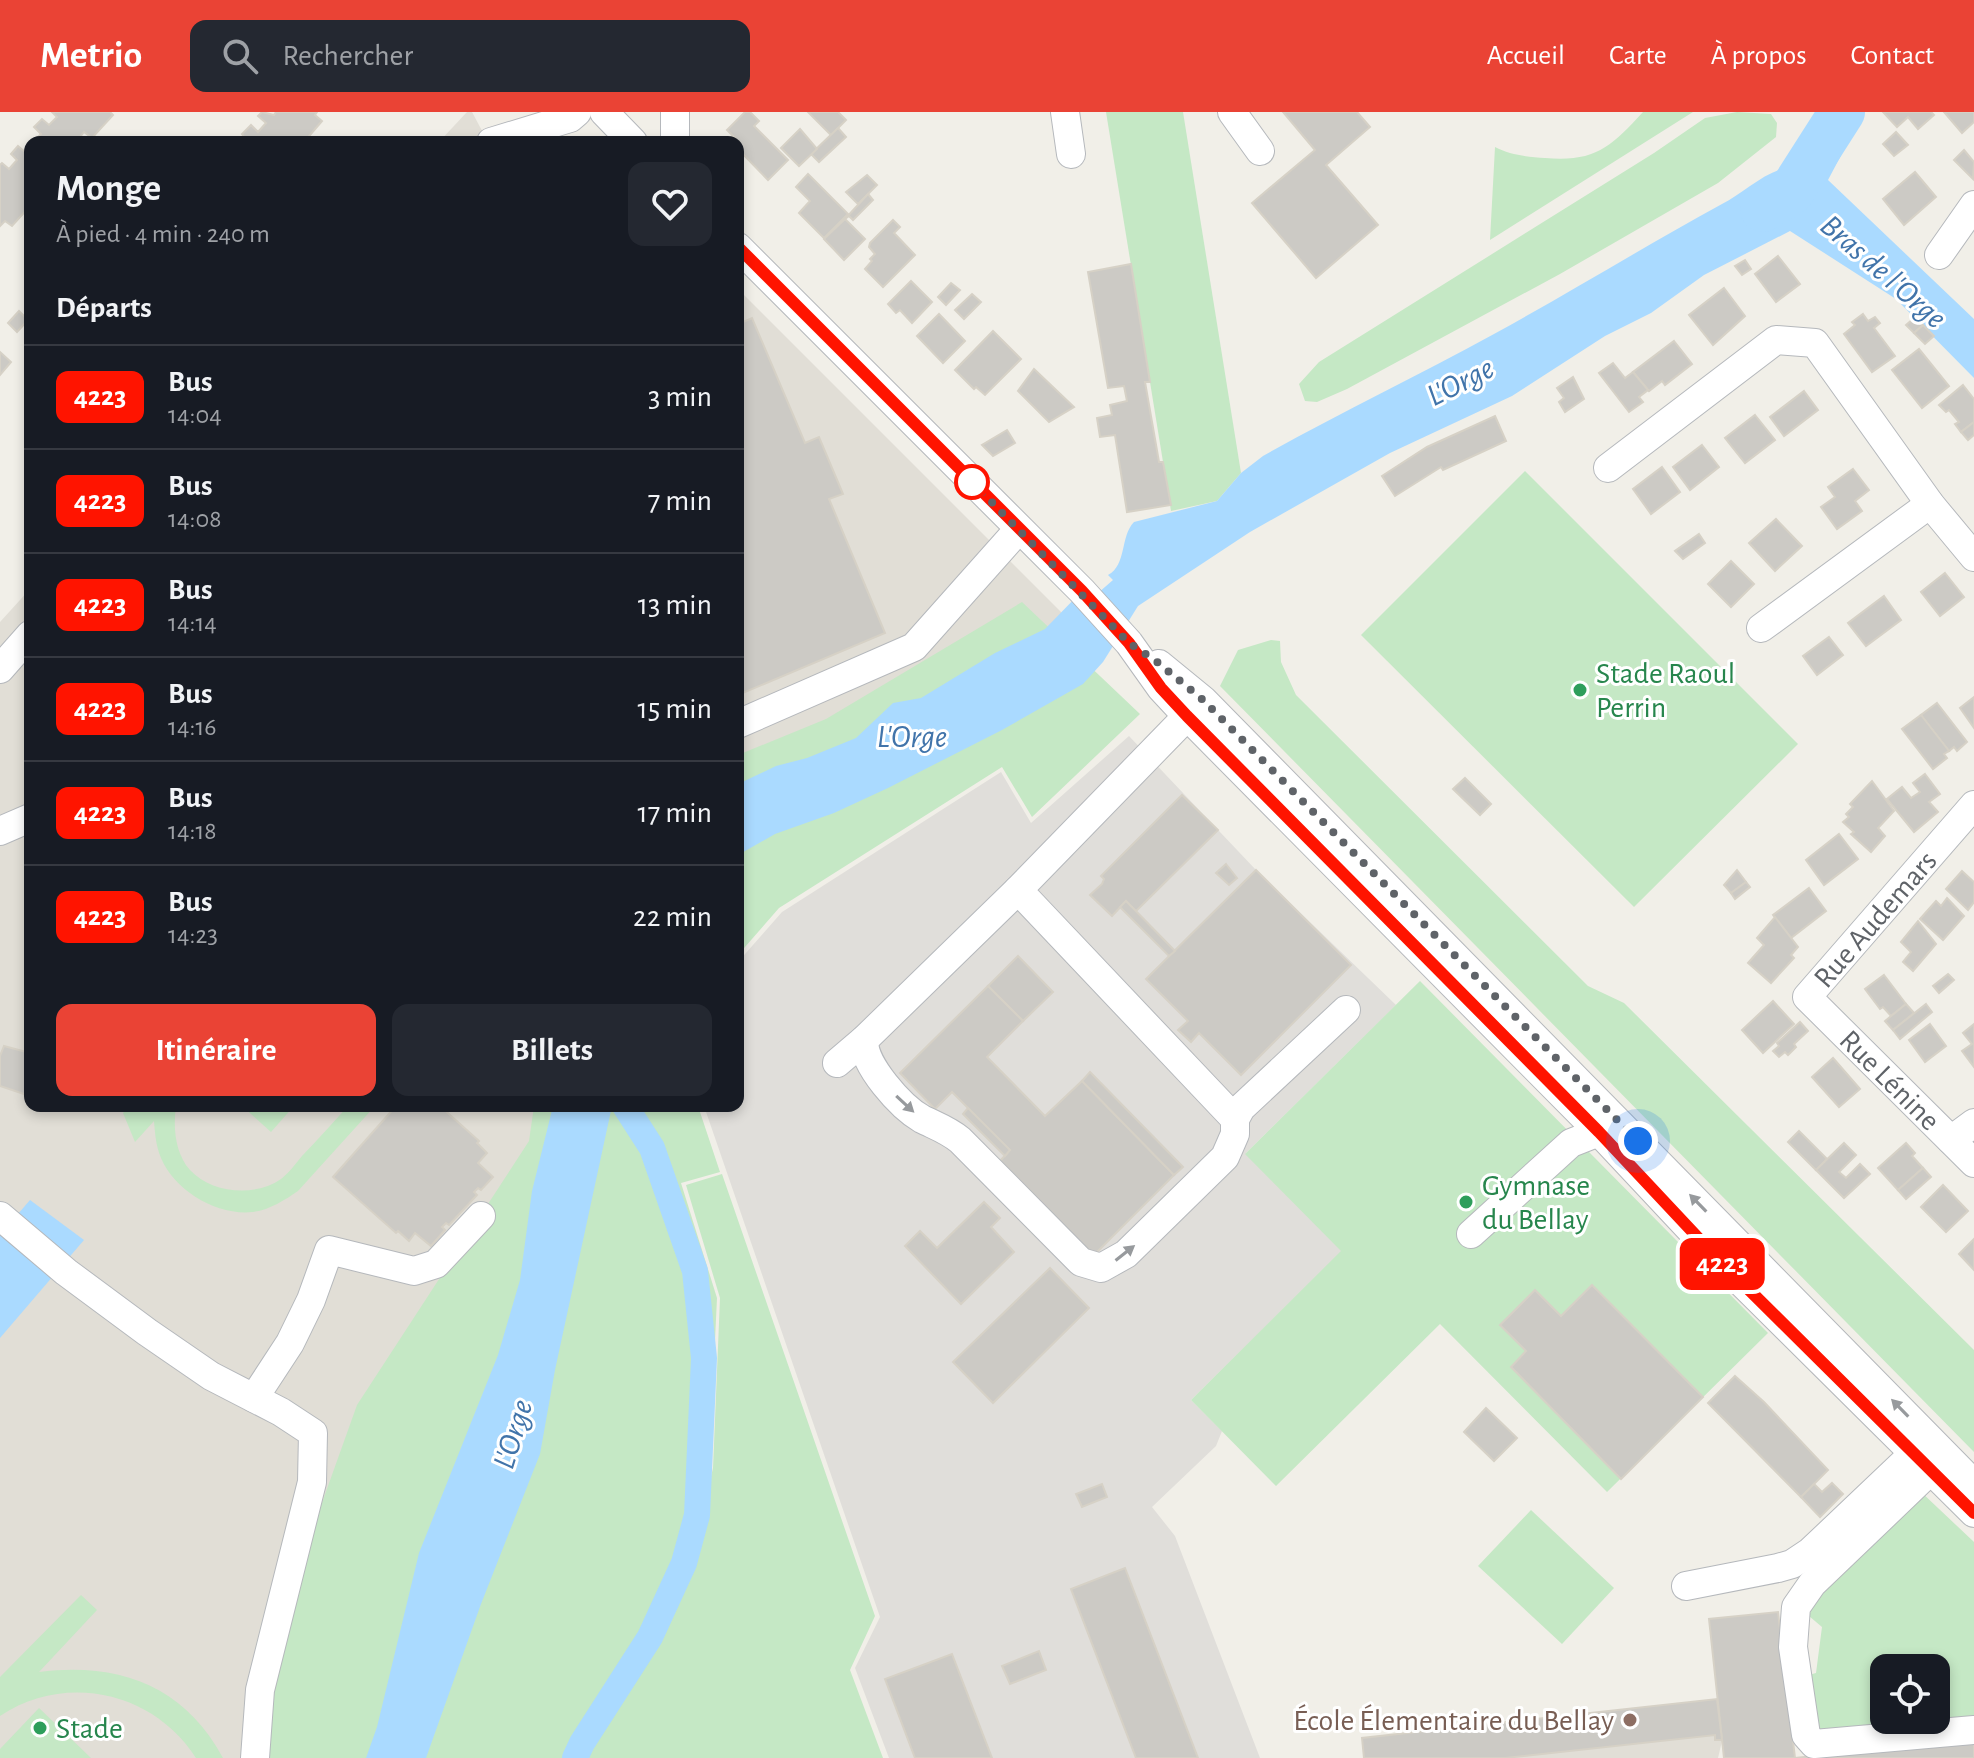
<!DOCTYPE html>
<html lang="fr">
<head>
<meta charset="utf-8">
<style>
  :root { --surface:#171b24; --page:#242831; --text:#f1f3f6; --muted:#9ea1a6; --line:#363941; --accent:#ea4335 }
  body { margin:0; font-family:"Alegreya Sans",sans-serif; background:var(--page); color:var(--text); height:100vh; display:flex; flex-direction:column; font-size:30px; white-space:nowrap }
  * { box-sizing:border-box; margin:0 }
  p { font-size:26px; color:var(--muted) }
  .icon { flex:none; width:44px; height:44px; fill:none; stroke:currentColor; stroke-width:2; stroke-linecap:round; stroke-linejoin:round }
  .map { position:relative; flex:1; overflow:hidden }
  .details { position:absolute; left:24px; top:24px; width:720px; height:976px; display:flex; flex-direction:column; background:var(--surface); border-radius:16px; box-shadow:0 4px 12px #0003 }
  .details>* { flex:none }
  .badge { padding:0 16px; border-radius:12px; font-size:28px; line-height:52px }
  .controls { position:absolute; left:1870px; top:1542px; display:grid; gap:16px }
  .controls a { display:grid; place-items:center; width:80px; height:80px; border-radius:16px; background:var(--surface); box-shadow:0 4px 12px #0003; font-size:40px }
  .you { position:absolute; width:40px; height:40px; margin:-20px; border:6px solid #fff; border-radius:50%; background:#1a73e8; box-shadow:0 0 0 12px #1a73e833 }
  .map>.badge { position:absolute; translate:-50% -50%; box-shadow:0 0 0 4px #fff }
  h2 { padding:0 32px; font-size:30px; line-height:72px }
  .round { display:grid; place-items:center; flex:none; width:84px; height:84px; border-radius:16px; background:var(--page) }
  .overview { display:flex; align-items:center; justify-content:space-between; height:136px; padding:0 32px }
  h1 { font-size:38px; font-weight:700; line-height:60px }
  .action { display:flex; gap:16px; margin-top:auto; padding:16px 32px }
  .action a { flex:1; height:92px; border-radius:16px; background:var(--accent); color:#fff; font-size:32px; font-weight:700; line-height:92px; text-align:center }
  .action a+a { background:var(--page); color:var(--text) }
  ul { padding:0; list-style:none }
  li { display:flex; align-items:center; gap:24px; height:104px; padding:0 32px; border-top:2px solid var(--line) }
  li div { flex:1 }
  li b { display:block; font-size:30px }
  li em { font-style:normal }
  li .badge { min-width:88px; font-weight:700; text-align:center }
  header { display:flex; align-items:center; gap:48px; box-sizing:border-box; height:112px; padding:0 40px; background:var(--accent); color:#fff }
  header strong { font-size:38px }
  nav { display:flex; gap:44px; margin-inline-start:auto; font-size:28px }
  .search { width:560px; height:72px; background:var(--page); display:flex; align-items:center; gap:20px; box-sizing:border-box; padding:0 28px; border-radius:16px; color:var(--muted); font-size:30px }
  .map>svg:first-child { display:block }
</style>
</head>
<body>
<header>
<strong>Metrio</strong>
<div class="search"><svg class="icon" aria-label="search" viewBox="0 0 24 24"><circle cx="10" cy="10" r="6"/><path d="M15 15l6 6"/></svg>Rechercher</div>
<nav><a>Accueil</a><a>Carte</a><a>À propos</a><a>Contact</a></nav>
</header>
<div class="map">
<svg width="1974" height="1646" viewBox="0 0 1974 1646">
  <rect width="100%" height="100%" fill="#f1efe8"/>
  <polygon fill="#e0deda" points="1129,624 1256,758 1396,893 1246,1041 1342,1139 1191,1288 1222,1319 1216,1334 1152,1395 1175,1424 1260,1646 889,1646 855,1556 880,1505 704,994 738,994 738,850 782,800 1001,660 1031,711"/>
  <g fill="#e1ded6">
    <polygon points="467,0 472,0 488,30 439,30"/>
    <polygon points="738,177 1084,523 738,713"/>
    <polygon points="30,477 30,994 585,994 400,1646 0,1646 0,510"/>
    <polygon points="1717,1588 1722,1629 1718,1646 1365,1646"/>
  </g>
  <g fill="#c5e8c5" fill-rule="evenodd">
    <polygon points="1106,0 1183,0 1241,361 1217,389 1171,399"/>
    <path d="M1643 0H1693L1490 128 1495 35C1510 43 1529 45 1545 46 1595 50 1610 36 1643 0Z"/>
    <polygon points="1737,0 1771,2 1777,11 1776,25 1718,71 1560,162 1347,277 1317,290 1305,289 1299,272 1319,250 1654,41 1705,6"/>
    <polygon points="1525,359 1798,632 1634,795 1361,523"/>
    <polygon points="1022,490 1140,602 1032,705 1002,655 779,796 738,843 738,643 826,607"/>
    <polygon points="1271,528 1280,529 1281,550 1296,583 1588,874 1624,891 1974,1238 1974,1340 1220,574 1238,538"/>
    <polygon points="1420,869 1768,1221 1607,1380 1440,1212 1276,1374 1191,1288 1341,1139 1245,1042"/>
    <path d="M129 994H176C173 1016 175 1041 190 1058 212 1082 256 1085 281 1067 289 1061 296 1051 302 1044 318 1027 333 1011 348 994H375L298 1079C285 1088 269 1098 253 1100 217 1104 175 1079 161 1046 156 1034 155 1022 154 1009L135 1030 123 1001Z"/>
    <polygon points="242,994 294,994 271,1020"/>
    <polygon points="534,994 698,994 720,1060 681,1071 717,1186 709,1355 686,1453 659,1519 636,1558 610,1587 582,1637 581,1646 264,1646 269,1539 357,1293 529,1029"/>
    <polygon points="722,1062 875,1504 850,1558 883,1646 586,1646 586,1636 614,1589 639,1559 662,1521 690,1454 713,1356 720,1186 686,1073"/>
    <path d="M1920 1379 1974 1430V1604L1823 1623 1811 1613 1805 1564 1816 1561 1822 1515 1809 1504 1820 1475ZM1884 1556H1936V1608H1884Z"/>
    <polygon points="1531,1398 1614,1476 1562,1532 1478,1454"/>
    <path d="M81 1483 97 1498 39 1560C118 1550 184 1573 223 1646H196C154 1580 66 1560 0 1604V1565Z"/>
    <polygon points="39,1596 91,1646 0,1646 0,1637"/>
  </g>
  <g fill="#aadaff">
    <path d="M1827 0H1864L1828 68 1974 207V266L1896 187 1790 119 1704 163 1651 201 1605 224 1512 284 1390 341 1250 420 1138 494 1103 550 1083 572 1002 618 888 676 834 701 775 722 738 743V672L776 654 807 646 856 626 893 591 921 586 995 541 1045 517 1082 479 1090 488 1113 468 1108 463C1127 453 1120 424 1134 410L1217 389 1241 361 1263 344C1339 301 1418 264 1494 222 1571 180 1645 134 1722 92 1750 78 1780 42 1815 59L1833 24Z"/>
    <polygon points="553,994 612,994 555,1258 540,1342 481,1492 426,1646 366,1646 377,1615 419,1441 498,1243 520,1168 532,1079"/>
    <polygon points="30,1088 84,1128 0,1226 0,1123"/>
  </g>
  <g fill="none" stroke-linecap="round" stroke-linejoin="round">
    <polyline stroke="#aadaff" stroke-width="8" points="627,997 629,994"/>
    <polyline stroke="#aadaff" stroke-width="26" points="575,1646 582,1631 650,1525 684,1451 697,1403 704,1246 695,1159 652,1036 625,994"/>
    <polyline stroke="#aadaff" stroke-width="46" points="1763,97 1791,80 1842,0"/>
  </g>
  <g fill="#cccac5" stroke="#d6d1c6" stroke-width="2">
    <polygon points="52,0 110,0 113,3 92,26 84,20 76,30 33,30 41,22 34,15 42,7 49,13 57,5"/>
    <polygon points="262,0 274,3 276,0 317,0 315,3 322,9 304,30 296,30 292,27 290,30 248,30 242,22 251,13 258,20 266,11 258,4"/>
    <polygon points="745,0 750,0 759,9 754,14 788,48 768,68 738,37 738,29 727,18"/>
    <polygon points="808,0 838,0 846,8 831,23"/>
    <polygon points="1283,0 1357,0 1370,15 1326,53 1378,113 1316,166 1252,91 1315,38"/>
    <polygon points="1883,0 1931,0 1934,3 1918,17 1908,5 1897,15"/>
    <polygon points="1944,0 1974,0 1974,10 1962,21"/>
    <polygon points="838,16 846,25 819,50 811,42"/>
    <polygon points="800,17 817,37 799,54 781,36"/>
    <polygon points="1896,20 1908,33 1894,44 1883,32"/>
    <polygon points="18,34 25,40 30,34 30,80 27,84 30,87 30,94 12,114 5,109 0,114 0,53 2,51 9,57 17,48 11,42"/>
    <polygon points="1964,38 1974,50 1973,67 1954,48"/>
    <polygon points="1915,60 1936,85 1904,113 1883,87"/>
    <polygon points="808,62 848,102 824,126 799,101 810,89 796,75"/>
    <polygon points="867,63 877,73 858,92 846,80"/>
    <polygon points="868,82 873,88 853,108 849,104 845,107"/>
    <polygon points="845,107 865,127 844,148 824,127"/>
    <polygon points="893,108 900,115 894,121 915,143 883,175 865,157 872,149 870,147 875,142 869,135 870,131"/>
    <polygon points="1778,144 1800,172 1776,190 1755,162"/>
    <polygon points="1745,148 1751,157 1742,163 1735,154"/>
    <polygon points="1131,152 1150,270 1145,270 1159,350 1163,350 1171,393 1127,400 1115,323 1100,325 1097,306 1112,303 1110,293 1127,289 1124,274 1108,276 1088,160"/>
    <polygon points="911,169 932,190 912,211 900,198 896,201 888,192"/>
    <polygon points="951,171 960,178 946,193 938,185"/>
    <polygon points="1724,176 1745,204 1713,233 1689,203"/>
    <polygon points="972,182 981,190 964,207 955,198"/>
    <polygon points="19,199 28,208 17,220 8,211"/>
    <polygon points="939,202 965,229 943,251 917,224"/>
    <polygon points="1863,202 1868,209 1875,205 1880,211 1874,216 1895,244 1872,260 1844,222 1855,213 1852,210"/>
    <polygon points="738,205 741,211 752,206 805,331 819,325 843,382 829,387 885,521 738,583"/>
    <polygon points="1915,205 1923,213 1914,221 1906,213"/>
    <polygon points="1923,213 1934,224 1925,232 1914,221"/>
    <polygon points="993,219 1021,247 985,283 976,275 974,277 955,258"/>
    <polygon points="1674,229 1692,252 1665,273 1662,269 1649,279 1633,260"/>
    <polygon points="1919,237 1949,274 1922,296 1892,258"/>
    <polygon points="0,240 11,250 0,263"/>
    <polygon points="1613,251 1625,266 1633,260 1648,278 1639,285 1643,290 1629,300 1599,261"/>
    <polygon points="1034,257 1074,295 1049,310 1018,279"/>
    <polygon points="1573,265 1584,287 1565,300 1559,290 1564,286 1557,276"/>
    <polygon points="1963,273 1974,287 1974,310 1961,320 1955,312 1959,310 1949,298 1946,300 1939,293"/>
    <polygon points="1804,279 1818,298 1784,324 1770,305"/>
    <polygon points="1755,303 1775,328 1745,351 1725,326"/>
    <polygon points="1495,304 1506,329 1443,358 1441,355 1395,384 1382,364 1427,335"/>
    <polygon points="1974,310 1974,323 1968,328 1961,320"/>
    <polygon points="1007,318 1015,331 993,344 982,333"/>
    <polygon points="1702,333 1719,355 1690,378 1673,355"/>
    <polygon points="1662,355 1680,380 1651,402 1633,377"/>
    <polygon points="1853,357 1869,378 1855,389 1862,399 1837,417 1821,395 1835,385 1828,375"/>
    <polygon points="1776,407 1802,434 1775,459 1749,431"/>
    <polygon points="1699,422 1705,431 1683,447 1675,439"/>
    <polygon points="1731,449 1754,472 1731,495 1708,472"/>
    <polygon points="1945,461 1964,485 1940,504 1921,480"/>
    <polygon points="1884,484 1901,508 1866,534 1848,511"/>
    <polygon points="1829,525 1843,543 1817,563 1803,544"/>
    <polygon points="1974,585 1974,616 1960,596"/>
    <polygon points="1937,591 1967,630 1957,639 1954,635 1949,639 1921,603"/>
    <polygon points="1921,603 1949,639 1944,642 1947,646 1933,657 1902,617"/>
    <polygon points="1925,662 1940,682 1929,690 1938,700 1914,720 1887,687 1902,675 1911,686 1920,680 1913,671"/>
    <polygon points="1465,666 1491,692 1480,703 1453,677"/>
    <polygon points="1872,669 1894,699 1878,716 1885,724 1871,740 1851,722 1854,720 1843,710 1849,705 1846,702 1853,695 1850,692"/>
    <polygon points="1182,683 1218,718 1136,799 1126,789 1112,804 1090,783 1102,772 1104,767 1101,764"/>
    <polygon points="1839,722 1858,747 1824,773 1806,748"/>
    <polygon points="1226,752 1237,766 1229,773 1216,761"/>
    <polygon points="1256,758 1351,853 1241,963 1199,921 1191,930 1178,918 1188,909 1146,867"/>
    <polygon points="1737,758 1746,770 1731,781 1724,773"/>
    <polygon points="1962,759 1974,770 1974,790 1968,798 1946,777"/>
    <polygon points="1746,770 1750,775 1735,787 1731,781"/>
    <polygon points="1809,776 1826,799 1791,826 1773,803"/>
    <polygon points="1947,786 1964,804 1943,828 1920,807 1936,789 1941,794"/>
    <polygon points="1126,789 1175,839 1169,844 1120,795"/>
    <polygon points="1775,805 1798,835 1791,843 1794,846 1771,871 1748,851 1764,833 1757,826"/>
    <polygon points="1918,809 1936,832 1913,859 1903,850 1911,840 1901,830"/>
    <polygon points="1018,844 1053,880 1023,909 988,874"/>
    <polygon points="1948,862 1954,868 1939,881 1933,874"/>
    <polygon points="1884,863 1906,892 1891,904 1883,895 1880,897 1865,877"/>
    <polygon points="988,874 1023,909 987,945 1045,1004 1082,969 1174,1063 1093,1144 1000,1049 1010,1038 952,980 935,997 900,961"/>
    <polygon points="1773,889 1794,912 1763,941 1742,918"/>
    <polygon points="1906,892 1914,901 1893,918 1885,909"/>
    <polygon points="1926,892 1932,900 1900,927 1893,918"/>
    <polygon points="1800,910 1808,919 1794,932 1796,935 1788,943 1785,940 1779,945 1773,939 1779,934 1777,931"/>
    <polygon points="1930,912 1946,934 1925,950 1909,928"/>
    <polygon points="1974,912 1974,955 1962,939 1972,932 1963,921"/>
    <polygon points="4,934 30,941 30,984 0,974 0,944"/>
    <polygon points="1833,946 1860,977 1839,995 1812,965"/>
    <polygon points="1090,960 1183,1055 1174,1063 1082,969"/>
    <polygon points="396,994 440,994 479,1029 477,1031 487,1041 478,1051 493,1065 481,1078 478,1076 474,1080 477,1083 449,1113 446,1111 442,1115 445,1118 431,1134 415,1121 409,1129 398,1119 396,1121 333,1065"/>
    <polygon points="968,996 1010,1038 1005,1044 963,1002"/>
    <polygon points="1799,1019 1827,1047 1816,1058 1788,1030"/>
    <polygon points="1844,1031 1856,1043 1839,1060 1846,1066 1860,1052 1870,1062 1844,1086 1816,1058"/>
    <polygon points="1906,1031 1915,1041 1912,1044 1923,1056 1898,1078 1878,1056"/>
    <polygon points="1923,1056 1931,1065 1906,1087 1898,1078"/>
    <polygon points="1943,1073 1968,1099 1946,1120 1921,1095"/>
    <polygon points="984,1090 1000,1106 991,1115 1014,1140 961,1192 905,1134 920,1119 937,1136"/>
    <polygon points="1974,1127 1974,1158 1959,1142"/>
    <polygon points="1050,1156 1089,1196 993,1291 953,1250"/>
    <polygon points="1592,1173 1703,1285 1621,1367 1511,1255 1526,1239 1500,1213 1535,1178 1561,1204"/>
    <polygon points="1735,1264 1764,1290 1828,1358 1801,1385 1708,1291"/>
    <polygon points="1486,1296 1517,1326 1494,1349 1464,1320"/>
    <polygon points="1832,1371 1843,1382 1820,1405 1801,1385 1814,1372 1822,1380"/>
    <polygon points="1102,1372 1107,1385 1082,1395 1076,1382"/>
    <polygon points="1125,1456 1198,1646 1136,1646 1071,1477"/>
    <polygon points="1778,1500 1795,1646 1724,1646 1709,1507"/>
    <polygon points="1039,1539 1046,1558 1010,1572 1002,1554"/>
    <polygon points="952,1542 992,1646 915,1646 885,1567"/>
    <polygon points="1717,1587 1722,1628 1715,1628 1715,1623 1505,1646 1364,1646 1362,1626"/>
    <polygon points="1974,1626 1974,1646 1795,1646"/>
  </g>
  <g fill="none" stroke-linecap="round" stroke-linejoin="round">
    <defs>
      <g id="minor">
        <polyline points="604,0 633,30"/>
        <polyline points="1065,0 1071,42"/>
        <polyline points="1232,0 1260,39"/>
        <polyline points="491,30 570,6 577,0"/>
        <polyline points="675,30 675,0"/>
        <polyline points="738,135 1082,479 1129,531 1161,576 1187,604 1599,1020 1718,1147 1974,1401"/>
        <polyline points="1939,143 1974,93"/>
        <polyline points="1608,356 1776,228 1815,231 1930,392 1974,445"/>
        <polyline points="1761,516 1930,392"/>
        <polyline points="1159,552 1203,588 1974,1372"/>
        <polyline points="0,557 30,523"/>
        <polyline points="1199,592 1018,778 1235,1007"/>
        <polyline points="738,612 914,535 1019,417"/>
        <polyline points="1974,693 1807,885 1974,1051"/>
        <polyline points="0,719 30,706"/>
        <path d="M864 928C863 953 901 995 922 1007 936 1014 948 1018 960 1028L1081 1150 1101 1156 1126 1142 1225 1045 1235 1022V1007L1241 996 1346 898"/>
        <polyline points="837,951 864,928 1018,778"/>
        <polyline points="1951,1028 1974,1011"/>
        <polyline points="0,1104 66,1160 147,1220 211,1264 281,1300 313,1321 312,1370 260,1578 255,1646"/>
        <polyline points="1471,1122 1571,1031 1599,1020 1613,1010"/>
        <polyline points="254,1286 290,1231 311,1188 329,1138 414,1159 436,1152 481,1104"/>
        <polyline points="1945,1349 1931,1358 1812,1472 1796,1495 1793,1535 1806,1623 1814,1632 1974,1618"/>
        <polyline points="1686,1474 1778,1456 1792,1452 1810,1440 1927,1329"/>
      </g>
    </defs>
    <use href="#minor" stroke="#b5b8bc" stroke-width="30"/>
    <use href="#minor" stroke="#fff" stroke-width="28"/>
  </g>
  <defs><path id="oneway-solid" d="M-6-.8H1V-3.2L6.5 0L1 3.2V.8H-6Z" transform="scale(2)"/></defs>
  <g fill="#979a9d">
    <use href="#oneway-solid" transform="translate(905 992) rotate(43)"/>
    <use href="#oneway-solid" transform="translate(1698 1091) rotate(-134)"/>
    <use href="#oneway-solid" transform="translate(1125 1141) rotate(-38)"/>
    <use href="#oneway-solid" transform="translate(1900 1296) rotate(-134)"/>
  </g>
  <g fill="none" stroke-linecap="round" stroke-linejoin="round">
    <defs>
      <polyline id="line" points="738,135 1082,479 1129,531 1161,576 1187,604 1599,1020 1718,1147 1974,1401"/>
    </defs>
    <use href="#line" stroke="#fff" stroke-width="18"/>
    <use href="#line" stroke="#ff1400" stroke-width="12"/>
    <polyline stroke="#5f6368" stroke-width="8" stroke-dasharray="0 14.4" points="972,370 1129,531 1156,549 1203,588 1638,1029"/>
  </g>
  <circle fill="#fff" stroke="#ff1400" stroke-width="4" cx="972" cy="370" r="16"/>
  <g fill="#2e9e5b" stroke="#fff" stroke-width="3">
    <circle cx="1580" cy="578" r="8"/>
    <circle cx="1466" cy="1090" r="8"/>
    <circle cx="40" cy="1616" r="8"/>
  </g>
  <circle fill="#8d6e63" stroke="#fff" stroke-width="3" cx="1630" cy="1608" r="8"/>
  <g text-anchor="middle" stroke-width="6" stroke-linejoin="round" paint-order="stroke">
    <g font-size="30" fill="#27864d" stroke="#fff" text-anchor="start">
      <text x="1596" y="571">Stade Raoul<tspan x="1596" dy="34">Perrin</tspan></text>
      <text x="1482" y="1083">Gymnase<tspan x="1482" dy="34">du Bellay</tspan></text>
      <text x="56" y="1626">Stade</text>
    </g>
    <g font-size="30" fill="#5f6368" stroke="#fff">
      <text transform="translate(1875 807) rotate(-49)" y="10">Rue Audemars</text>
      <text transform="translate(1890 968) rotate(45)" y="10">Rue Lénine</text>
    </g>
    <g font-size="30" fill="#785e54" stroke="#fff" text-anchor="end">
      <text x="1614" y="1618">École Élementaire du Bellay</text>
    </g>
    <g font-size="32" font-style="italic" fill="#4174aa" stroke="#fff">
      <text transform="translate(1884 159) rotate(41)" y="11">Bras de l'Orge</text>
      <text transform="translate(1460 269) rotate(-27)" y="11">L'Orge</text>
      <text x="912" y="635">L'Orge</text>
      <text transform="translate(512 1322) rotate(-73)" y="11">L'Orge</text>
    </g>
  </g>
</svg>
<div class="controls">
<a><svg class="icon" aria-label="locate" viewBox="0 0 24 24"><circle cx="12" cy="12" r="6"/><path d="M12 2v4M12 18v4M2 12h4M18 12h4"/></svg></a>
</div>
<div class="you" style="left:1638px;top:1029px"></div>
<b class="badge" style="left:1722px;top:1152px;background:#ff1400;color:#fff">4223</b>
<section class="details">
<div class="overview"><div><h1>Monge</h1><p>À pied · 4 min · 240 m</p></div><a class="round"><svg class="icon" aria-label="heart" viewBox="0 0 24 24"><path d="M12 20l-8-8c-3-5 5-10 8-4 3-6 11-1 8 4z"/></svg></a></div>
<h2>Départs</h2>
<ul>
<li><span class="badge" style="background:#ff1400;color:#fff">4223</span><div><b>Bus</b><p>14:04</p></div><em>3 min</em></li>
<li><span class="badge" style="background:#ff1400;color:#fff">4223</span><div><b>Bus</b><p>14:08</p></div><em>7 min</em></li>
<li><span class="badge" style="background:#ff1400;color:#fff">4223</span><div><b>Bus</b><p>14:14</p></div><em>13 min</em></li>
<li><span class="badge" style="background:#ff1400;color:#fff">4223</span><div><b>Bus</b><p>14:16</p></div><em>15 min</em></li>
<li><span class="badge" style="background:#ff1400;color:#fff">4223</span><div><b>Bus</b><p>14:18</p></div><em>17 min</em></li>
<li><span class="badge" style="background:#ff1400;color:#fff">4223</span><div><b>Bus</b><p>14:23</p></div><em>22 min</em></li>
</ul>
<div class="action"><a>Itinéraire</a><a>Billets</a></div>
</section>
</div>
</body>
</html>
